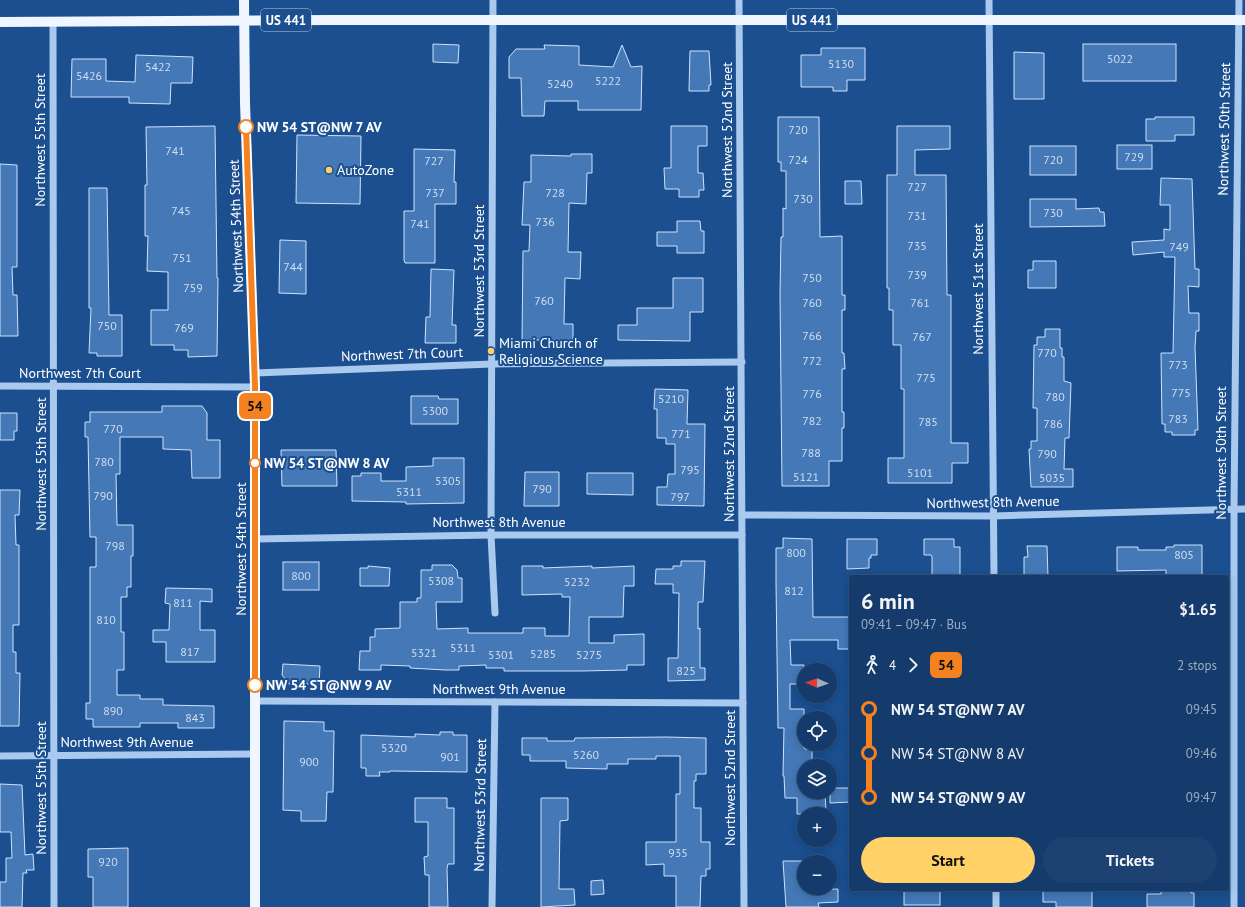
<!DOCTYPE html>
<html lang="en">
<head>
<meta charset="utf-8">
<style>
  :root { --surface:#143b6b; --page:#1d4271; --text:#f1f3f6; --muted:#9dadc1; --line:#33557e; --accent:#ffd166 }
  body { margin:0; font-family:"PT Sans",sans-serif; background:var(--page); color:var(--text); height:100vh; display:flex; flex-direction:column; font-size:15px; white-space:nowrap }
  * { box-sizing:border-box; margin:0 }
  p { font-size:13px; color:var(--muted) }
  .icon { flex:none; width:22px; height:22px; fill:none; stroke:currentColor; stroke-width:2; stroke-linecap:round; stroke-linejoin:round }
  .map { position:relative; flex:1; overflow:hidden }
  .sheet { position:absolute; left:849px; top:575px; width:380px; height:316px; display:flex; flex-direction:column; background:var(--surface); border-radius:4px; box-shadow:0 2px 10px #0003,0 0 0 1px var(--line) }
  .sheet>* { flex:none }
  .badge { padding:0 8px; border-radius:6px; font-size:14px; line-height:26px }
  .needle { width:26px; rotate:272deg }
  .buttons { position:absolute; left:797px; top:663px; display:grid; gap:8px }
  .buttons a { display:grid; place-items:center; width:40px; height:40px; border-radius:50%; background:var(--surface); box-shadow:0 2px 10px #0003,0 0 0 1px var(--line); font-size:20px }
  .map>.badge { position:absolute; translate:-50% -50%; box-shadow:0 0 0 2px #fff }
  .legs { display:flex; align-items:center; gap:6px; height:44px; padding:0 12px; font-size:13px }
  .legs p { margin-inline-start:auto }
  .overview { display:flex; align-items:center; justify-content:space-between; height:68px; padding:0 12px }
  h1 { font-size:22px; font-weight:700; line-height:30px }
  .primary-button { display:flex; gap:8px; margin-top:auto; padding:8px 12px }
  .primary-button a { flex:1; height:46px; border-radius:24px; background:var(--accent); color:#111; font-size:16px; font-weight:700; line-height:46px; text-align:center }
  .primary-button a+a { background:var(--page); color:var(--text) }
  ul { padding:0 12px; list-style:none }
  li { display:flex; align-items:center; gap:14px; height:44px; font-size:15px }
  li i { display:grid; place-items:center; width:6px; height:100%; margin:0 5px; background:currentColor }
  li i::after { content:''; width:10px; height:10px; margin:-5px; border:3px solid; border-radius:50%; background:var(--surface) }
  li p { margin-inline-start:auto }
  li:first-child i { background:linear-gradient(#0000 50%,currentColor 0) }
  li:last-child i { background:linear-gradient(currentColor 50%,#0000 0) }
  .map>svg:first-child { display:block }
</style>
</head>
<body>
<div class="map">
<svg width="1245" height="907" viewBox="0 0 1245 907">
  <rect width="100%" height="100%" fill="#1b4f8f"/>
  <g fill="#4478b7" stroke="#cfe3fa">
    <polygon points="433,44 459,45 458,63 433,62"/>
    <rect x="1083" y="44" width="93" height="37"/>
    <polygon points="544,45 579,46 579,65 613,67 622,45 631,67 642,66 641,110 578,110 578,101 545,101 544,116 522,116 521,78 509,78 509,57 516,49 545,49"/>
    <polygon points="821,48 865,48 865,80 847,80 847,91 833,91 833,87 801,87 801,55 821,55"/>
    <polygon points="690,51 709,51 711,85 709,85 709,91 689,91"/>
    <polygon points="1014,52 1044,53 1044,99 1014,99"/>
    <polygon points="136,55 193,57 192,83 171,83 170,104 129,103 129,97 71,97 72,59 106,59 106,81 135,82"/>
    <polygon points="778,117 819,117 820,237 842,236 842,295 845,295 845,310 842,310 842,353 844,353 845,369 842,369 842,412 844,412 844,428 842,428 842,461 829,461 829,486 782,486 780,295 781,237 783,237 783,208 786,209 786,171 781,171 781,162 778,162"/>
    <polygon points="1155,117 1194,117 1194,135 1175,135 1175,141 1146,141 1146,119 1155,119"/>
    <polygon points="215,126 217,278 218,278 217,356 188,357 188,350 174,350 174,345 151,345 151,310 168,310 168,272 147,271 148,236 145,236 145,185 147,185 146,127"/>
    <polygon points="671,126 707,126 707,146 698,146 698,173 703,173 704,190 699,190 699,197 679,197 679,189 665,189 664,168 671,168"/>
    <polygon points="897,126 950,126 950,149 915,150 915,175 946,175 947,295 951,295 951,443 968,443 968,463 952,463 952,483 888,483 888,458 904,458 904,389 901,389 901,345 893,345 893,310 889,310 889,288 887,288 887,175 897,175"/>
    <polygon points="297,135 361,136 360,204 296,203"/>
    <rect x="1117" y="145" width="35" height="24"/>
    <rect x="1030" y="146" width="46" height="29"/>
    <polygon points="414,149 455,150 454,182 456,182 456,204 435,204 435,263 405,263 404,260 404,211 414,211"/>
    <polygon points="571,154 592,154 592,173 587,173 586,204 569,203 568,252 581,252 580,279 565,278 564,324 573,324 573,340 522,340 523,251 529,251 530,225 522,225 524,182 531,182 531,155 571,156"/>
    <polygon points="0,164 17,165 17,267 12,267 13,295 17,295 18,336 0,336"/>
    <polygon points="1161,178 1192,179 1195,269 1199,269 1199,287 1188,286 1189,313 1199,313 1199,331 1196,331 1195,347 1198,430 1195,430 1195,435 1172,435 1172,432 1165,432 1165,424 1162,424 1161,353 1173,353 1175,257 1164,257 1164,252 1133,255 1132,242 1164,240 1164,229 1170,230 1170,205 1160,205"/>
    <polygon points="845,181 861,181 862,204 845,204"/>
    <polygon points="89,188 107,188 109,315 122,315 122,356 97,356 97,353 89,353 91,308 89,308"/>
    <polygon points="1030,199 1076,199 1076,209 1099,208 1100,212 1104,212 1105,226 1030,227"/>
    <polygon points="677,221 700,221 701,231 704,231 704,253 677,253 677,246 657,246 657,232 677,232"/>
    <polygon points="280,240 306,241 306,294 279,293"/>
    <polygon points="1033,261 1056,261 1056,288 1028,288 1028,270 1033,270"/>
    <polygon points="431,269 454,270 452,325 456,325 456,343 425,343 426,317 430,317"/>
    <polygon points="673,278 703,278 703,312 690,312 690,341 618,340 618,325 637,325 637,308 673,308"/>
    <polygon points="1045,329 1060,329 1060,348 1062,348 1062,357 1064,357 1064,381 1071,383 1069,438 1065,438 1064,469 1073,469 1073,487 1031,487 1029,449 1031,449 1031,441 1037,441 1037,408 1033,408 1034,345 1037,345 1037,337 1045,337"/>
    <polygon points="655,389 688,390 687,424 705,424 704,506 657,505 657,487 667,487 668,474 675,474 675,444 666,444 666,438 657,438 657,409 654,409"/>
    <polygon points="411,396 438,396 439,399 458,399 458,424 411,424"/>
    <polygon points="162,406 202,406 207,413 207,440 220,440 220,478 192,478 191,450 163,449 163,437 120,437 120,474 116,474 117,525 133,525 133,556 131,556 131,587 127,587 127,597 121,597 121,632 124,632 124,670 117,670 117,695 140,695 140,699 163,699 163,705 214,706 214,728 178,728 178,723 140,723 140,727 93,727 93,719 86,719 86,703 90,703 90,567 96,567 96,537 90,537 88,437 85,437 85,422 90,422 90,412 162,412"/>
    <polygon points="0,413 17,413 17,431 14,431 14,440 0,440"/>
    <polygon points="281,450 336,450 337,486 282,486"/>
    <polygon points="433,458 464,458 464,503 406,504 406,502 352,501 352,476 361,476 361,473 381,473 381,481 406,481 406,467 433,466"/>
    <polygon points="525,472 559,472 559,506 524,506"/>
    <polygon points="587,473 633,473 633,495 587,494"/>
    <polygon points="0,490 20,490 19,515 15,515 16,545 19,545 19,625 13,625 13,652 16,652 16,673 20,673 19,726 0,726"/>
    <polygon points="783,538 812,539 813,617 851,617 851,649 838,649 838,640 790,640 791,665 804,665 804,684 790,684 790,709 804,709 804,748 805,749 812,749 812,766 804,766 804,792 825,792 826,812 818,812 818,814 797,814 797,798 785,798 784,776 783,776 784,728 778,728 776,583 776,548 783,548"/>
    <polygon points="847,539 877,539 877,555 871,555 871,558 869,558 869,568 847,569"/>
    <polygon points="924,539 954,539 954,547 960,547 960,577 932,577 932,557 931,555 924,555"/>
    <polygon points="1174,545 1202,545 1202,577 1166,577 1166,570 1117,571 1117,547 1138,547 1138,550 1166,550 1166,547 1174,547"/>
    <polygon points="1027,546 1047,546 1048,577 1024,577 1024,557 1028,557"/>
    <polygon points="681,561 705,561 703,602 698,602 698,629 700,628 700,668 705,668 705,680 668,681 668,658 678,658 679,593 673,593 673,584 655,584 656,569 673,569 673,566 681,566"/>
    <rect x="283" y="562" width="36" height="28"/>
    <polygon points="432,565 452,565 457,570 458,578 462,578 462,602 436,602 437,629 468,628 468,633 523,633 523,628 545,628 545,636 569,636 570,597 562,597 562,594 522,595 522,566 543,566 543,568 592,566 592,568 634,566 634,586 624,586 623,617 589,617 589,643 614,643 614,635 644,634 644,665 627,665 627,670 582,671 504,671 504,668 486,668 486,665 459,666 459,670 445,670 410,668 410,666 381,665 381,670 359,670 360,651 370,651 370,637 375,637 375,629 400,628 400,602 417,602 417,598 421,598 421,570 432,570"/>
    <polygon points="368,566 390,568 389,586 360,586 360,568 368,568"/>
    <polygon points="166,588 212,589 212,602 200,601 200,630 215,630 215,662 166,662 166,642 153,642 153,630 169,630 170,604 165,603"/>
    <polygon points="283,664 320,666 319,684 289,684 282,675"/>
    <polygon points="284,721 324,722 324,731 334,731 333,792 327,792 326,821 301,821 301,811 283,810"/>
    <polygon points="440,732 453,732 453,735 467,735 467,772 390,771 390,772 379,772 380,776 366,776 366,768 361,768 361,735 415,737 415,734 440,735"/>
    <polygon points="666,737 706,738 706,774 696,774 696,781 694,781 694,808 701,808 701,842 710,842 710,869 706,869 706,876 701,876 700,907 676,907 676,876 664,876 664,864 646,865 646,842 676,842 676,794 680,794 680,756 656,756 656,759 628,759 628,764 607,764 607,769 566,768 566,761 530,761 530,755 522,755 522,738 547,738 547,741 574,741 575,738"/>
    <polygon points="0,784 22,785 25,855 33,854 34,870 26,870 27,873 23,873 22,907 0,907 0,882 6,882 6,858 12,858 11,832 0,832"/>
    <polygon points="830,788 850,788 851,802 830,803"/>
    <polygon points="415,798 447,798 447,808 454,808 454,864 448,864 447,868 448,907 429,907 429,875 425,875 424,857 428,856 428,822 415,822"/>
    <polygon points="541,798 568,798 568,820 560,821 559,889 574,889 575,905 541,907"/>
    <polygon points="128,848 128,907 93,907 93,877 88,877 88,849"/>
    <polygon points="783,861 804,861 804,890 838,889 838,902 818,903 819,907 786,907"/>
    <polygon points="603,880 604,894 591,895 591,881"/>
    <rect x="904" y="889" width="36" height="16"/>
    <polygon points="1043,889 1092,889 1092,907 1056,907 1056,902 1043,902"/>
    <polygon points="1161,889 1190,889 1191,893 1194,893 1194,907 1147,907 1147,894 1161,894"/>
  </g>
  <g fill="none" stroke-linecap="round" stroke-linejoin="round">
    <g stroke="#a9c9ee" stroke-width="7">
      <polyline points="493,0 491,535 495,613"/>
      <polyline points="739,0 744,907"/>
      <polyline points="989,0 994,577"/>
      <polyline points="53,21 54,907"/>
      <polyline points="255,373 492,364 742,362"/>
      <polyline points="0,386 255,387"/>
      <polyline points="742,515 993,516 1245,509"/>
      <polyline points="255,539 491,535 742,535"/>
      <polyline points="255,701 743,703"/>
      <polyline points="0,756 255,754"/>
      <polyline points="996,889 996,907"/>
      <polyline points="492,907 495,702"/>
      <polyline points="1234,907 1234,509 1239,0"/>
    </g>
    <g stroke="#f0f6ff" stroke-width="10">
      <polyline points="244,0 245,103 255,387 255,907"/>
      <polyline points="0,22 327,20 1245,20"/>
    </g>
  </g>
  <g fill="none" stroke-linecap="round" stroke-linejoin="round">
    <defs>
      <polyline id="line-1" points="246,127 255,387 255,685"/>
    </defs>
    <use href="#line-1" stroke="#fff" stroke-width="9"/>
    <use href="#line-1" stroke="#f58220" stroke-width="6"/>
  </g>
  <g fill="#fff" stroke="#f58220" stroke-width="2">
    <circle cx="246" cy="127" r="7"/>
    <circle cx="255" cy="463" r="5"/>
    <circle cx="255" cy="685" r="7"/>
  </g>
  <g fill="#ffd166" stroke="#1b4f8f" stroke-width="1.5">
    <circle cx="329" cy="170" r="4"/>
    <circle cx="491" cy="351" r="4"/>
  </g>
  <g text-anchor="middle" stroke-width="4" stroke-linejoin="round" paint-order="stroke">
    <g font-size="12" fill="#d0dded">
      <text x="1120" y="63">5022</text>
      <text x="841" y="68">5130</text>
      <text x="158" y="71">5422</text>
      <text x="89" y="80">5426</text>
      <text x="608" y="85">5222</text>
      <text x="560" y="88">5240</text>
      <text x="798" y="134">720</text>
      <text x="175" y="155">741</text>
      <text x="1134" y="161">729</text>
      <text x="798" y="164">724</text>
      <text x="1053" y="164">720</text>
      <text x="434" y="165">727</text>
      <text x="917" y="191">727</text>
      <text x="435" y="197">737</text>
      <text x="555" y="197">728</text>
      <text x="803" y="203">730</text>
      <text x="181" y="215">745</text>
      <text x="1053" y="217">730</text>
      <text x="917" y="220">731</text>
      <text x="545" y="226">736</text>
      <text x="420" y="228">741</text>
      <text x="917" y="250">735</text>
      <text x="1179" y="251">749</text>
      <text x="182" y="262">751</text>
      <text x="293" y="271">744</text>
      <text x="917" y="279">739</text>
      <text x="812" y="282">750</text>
      <text x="193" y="292">759</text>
      <text x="544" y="305">760</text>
      <text x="812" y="307">760</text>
      <text x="920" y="307">761</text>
      <text x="107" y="330">750</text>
      <text x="184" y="332">769</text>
      <text x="812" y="340">766</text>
      <text x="922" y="341">767</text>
      <text x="1047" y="357">770</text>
      <text x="812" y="365">772</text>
      <text x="1178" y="369">773</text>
      <text x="926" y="382">775</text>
      <text x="1181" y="397">775</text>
      <text x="812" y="398">776</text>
      <text x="1055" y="401">780</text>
      <text x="671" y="403">5210</text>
      <text x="435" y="415">5300</text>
      <text x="1178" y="423">783</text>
      <text x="812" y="425">782</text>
      <text x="928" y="426">785</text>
      <text x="1053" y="428">786</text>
      <text x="113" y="433">770</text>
      <text x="681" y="438">771</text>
      <text x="811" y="457">788</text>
      <text x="1047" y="458">790</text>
      <text x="104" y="466">780</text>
      <text x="690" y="474">795</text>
      <text x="920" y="477">5101</text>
      <text x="806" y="481">5121</text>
      <text x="1052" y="482">5035</text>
      <text x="448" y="485">5305</text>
      <text x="542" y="493">790</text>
      <text x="409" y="496">5311</text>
      <text x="103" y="500">790</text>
      <text x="680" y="501">797</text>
      <text x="115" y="550">798</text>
      <text x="796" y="557">800</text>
      <text x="1184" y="559">805</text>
      <text x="301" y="580">800</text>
      <text x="441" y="585">5308</text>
      <text x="577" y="586">5232</text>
      <text x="794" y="595">812</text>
      <text x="183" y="607">811</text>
      <text x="106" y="624">810</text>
      <text x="463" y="652">5311</text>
      <text x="190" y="656">817</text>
      <text x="424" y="657">5321</text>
      <text x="543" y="658">5285</text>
      <text x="501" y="659">5301</text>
      <text x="589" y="659">5275</text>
      <text x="686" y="675">825</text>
      <text x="113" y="715">890</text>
      <text x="195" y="722">843</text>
      <text x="394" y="752">5320</text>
      <text x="586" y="759">5260</text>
      <text x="450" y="761">901</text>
      <text x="309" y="766">900</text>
      <text x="678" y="857">935</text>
      <text x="108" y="866">920</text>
    </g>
    <g fill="#1b4f8f" stroke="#bbcadd" stroke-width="1">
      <rect x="261" y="9" width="50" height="22" rx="3"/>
      <rect x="787" y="9" width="50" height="22" rx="3"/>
    </g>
    <g font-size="13" font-weight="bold" fill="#fff">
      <text x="286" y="25">US 441</text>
      <text x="812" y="25">US 441</text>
    </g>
    <g font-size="14" font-weight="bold" fill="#fff" stroke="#1b4f8f" text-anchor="start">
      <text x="257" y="132">NW 54 ST@NW 7 AV</text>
      <text x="264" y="468">NW 54 ST@NW 8 AV</text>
      <text x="266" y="690">NW 54 ST@NW 9 AV</text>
    </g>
    <g font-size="14" fill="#fff" stroke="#1b4f8f">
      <text transform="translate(1224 129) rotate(-89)" y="5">Northwest 50th Street</text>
      <text transform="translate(727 130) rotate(-90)" y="5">Northwest 52nd Street</text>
      <text transform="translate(40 140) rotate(-90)" y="5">Northwest 55th Street</text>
      <text transform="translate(236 226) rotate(-92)" y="5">Northwest 54th Street</text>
      <text transform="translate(479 271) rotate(-90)" y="5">Northwest 53rd Street</text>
      <text transform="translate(978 289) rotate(-90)" y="5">Northwest 51st Street</text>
      <text transform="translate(402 354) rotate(-2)" y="5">Northwest 7th Court</text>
      <text x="80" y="378">Northwest 7th Court</text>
      <text transform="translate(1221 453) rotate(-90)" y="5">Northwest 50th Street</text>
      <text transform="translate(729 454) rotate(-90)" y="5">Northwest 52nd Street</text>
      <text transform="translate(41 464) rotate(-90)" y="5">Northwest 55th Street</text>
      <text transform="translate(993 502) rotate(-1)" y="5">Northwest 8th Avenue</text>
      <text x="499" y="527">Northwest 8th Avenue</text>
      <text transform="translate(241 549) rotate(-90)" y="5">Northwest 54th Street</text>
      <text x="499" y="694">Northwest 9th Avenue</text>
      <text x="127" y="747">Northwest 9th Avenue</text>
      <text transform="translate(730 778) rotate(-90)" y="5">Northwest 52nd Street</text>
      <text transform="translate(41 788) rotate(-90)" y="5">Northwest 55th Street</text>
      <text transform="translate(480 805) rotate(-89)" y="5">Northwest 53rd Street</text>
    </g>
    <g font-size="14" fill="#fff" stroke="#1b4f8f" text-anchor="start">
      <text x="337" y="175">AutoZone</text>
      <text x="499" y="348">Miami Church of<tspan x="499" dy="16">Religious Science</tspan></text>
    </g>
  </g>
</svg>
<div class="buttons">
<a><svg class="needle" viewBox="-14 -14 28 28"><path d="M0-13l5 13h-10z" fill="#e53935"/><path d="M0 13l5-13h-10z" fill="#9dadc1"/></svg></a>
<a><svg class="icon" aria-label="locate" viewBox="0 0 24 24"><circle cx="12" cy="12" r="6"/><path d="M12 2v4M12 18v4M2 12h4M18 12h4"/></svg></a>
<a><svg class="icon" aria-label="layers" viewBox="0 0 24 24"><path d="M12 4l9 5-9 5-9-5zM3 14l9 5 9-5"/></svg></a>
<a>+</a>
<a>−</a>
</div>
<b class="badge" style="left:255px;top:406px;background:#f58220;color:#111">54</b>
<section class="sheet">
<div class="overview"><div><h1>6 min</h1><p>09:41 – 09:47 · Bus</p></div><b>$1.65</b></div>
<div class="legs"><svg class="icon" aria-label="walk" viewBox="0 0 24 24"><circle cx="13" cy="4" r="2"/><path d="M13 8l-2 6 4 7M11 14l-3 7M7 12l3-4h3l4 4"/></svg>4<svg class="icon" aria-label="forward" viewBox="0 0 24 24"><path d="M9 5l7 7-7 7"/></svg><b class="badge" style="background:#f58220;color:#111">54</b><p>2 stops</p></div>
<ul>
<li><i style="color:#f58220"></i><b>NW 54 ST@NW 7 AV</b><p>09:45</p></li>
<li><i style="color:#f58220"></i><span>NW 54 ST@NW 8 AV</span><p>09:46</p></li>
<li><i style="color:#f58220"></i><b>NW 54 ST@NW 9 AV</b><p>09:47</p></li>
</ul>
<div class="primary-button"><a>Start</a><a>Tickets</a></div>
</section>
</div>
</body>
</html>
